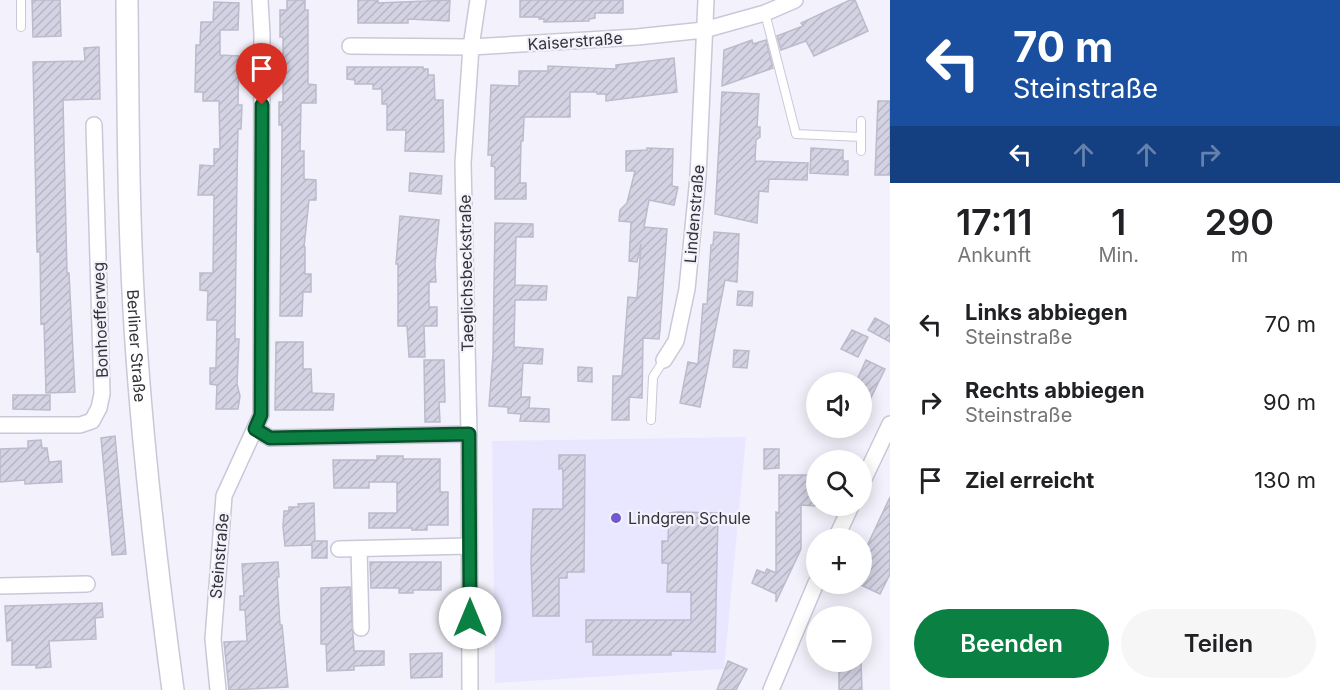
<!DOCTYPE html>
<html lang="de">
<meta charset="utf-8">
<style>
body{margin:0;font-family:Inter,sans-serif;background:#f6f6f6;color:#202124;height:100vh;display:flex;flex-direction:column;font-size:22px;white-space:nowrap}
*{box-sizing:border-box;margin:0}
p{font-size:20px;color:#757577}
.icon{flex:none;width:33px;height:33px;fill:none;stroke:currentColor;stroke-width:2;stroke-linecap:round;stroke-linejoin:round}
.map{position:relative;flex:1;overflow:hidden}
.side{display:flex;flex-direction:column;background:#fff;width:450px}
.side>*{flex:none}
.banner{background:#1a4fa0;color:#fff;overflow:hidden}
.fabs{position:absolute;left:806px;top:372px;display:grid;gap:12px}
.fabs a{display:grid;place-items:center;width:66px;height:66px;border-radius:50%;background:#fff;box-shadow:0 3px 15px #0003;font-size:30px}
.pin{position:absolute;display:grid;place-items:center;width:51px;height:51px;color:#fff;margin:-62px -26px;border-radius:50% 50% 50% 0;rotate:-45deg;box-shadow:0 0 6px #0007}
.pin .icon{rotate:45deg}
.me{position:absolute;width:66px;margin:-33px;rotate:0deg;stroke-linejoin:round;filter:drop-shadow(0 0 4px #0008)}
.turn{display:flex;align-items:center;gap:21px;height:126px;padding:0 24px;font-size:27px}
.turn .icon{width:78px;height:78px;stroke-width:2.5}
.turn b{display:block;font-size:42px;line-height:51px}
.lanes{display:flex;align-items:center;height:57px;padding:0 24px;background:#0003;justify-content:center;gap:30px;direction:ltr}
.lanes .off{opacity:.35}
.eta{display:flex;justify-content:space-evenly;align-items:center;height:102px;text-align:center}
.eta b{font-size:36px;font-weight:600;line-height:42px}
.cta{display:flex;gap:12px;margin-top:auto;padding:12px 24px}
.cta a{flex:1;height:69px;border-radius:36px;background:#0b8043;color:#fff;font-size:24px;font-weight:600;line-height:69px;text-align:center}
.cta a+a{background:#f6f6f6;color:#202124}
ul{padding:0;list-style:none}
li{display:flex;align-items:center;gap:18px;height:78px;padding:0 24px}
li div{flex:1}
li b{display:block;font-size:22px}
li em{font-style:normal}
main{display:flex;flex:1;min-height:0}
.map>svg:first-child{display:block}
.built{fill:#e8e7ff}
.building{fill:url(#building-hatch);stroke:#bbbbcb;stroke-width:1.5}
.lines{fill:none;stroke-linecap:round;stroke-linejoin:round}
.service-casing{stroke:#c9c8d8;stroke-width:10}
.minor-casing{stroke:#c9c8d8;stroke-width:18}
.secondary-casing{stroke:#c9c8d8;stroke-width:24}
.service{stroke:#fff;stroke-width:8}
.minor{stroke:#fff;stroke-width:15}
.secondary{stroke:#fff;stroke-width:21}
.route-casing{stroke:#07532c;stroke-width:15}
.route{stroke:#0b8043;stroke-width:10}
.poi-dot{fill:#7158d1;stroke:#f3f2fc;stroke-width:2}
.labels{text-anchor:middle;stroke-width:4.5;stroke-linejoin:round;paint-order:stroke}
.street-label{font-size:16px;fill:#323238;stroke:#f3f2fc}
.poi-label{font-size:16px;fill:#323238;stroke:#f3f2fc;text-anchor:start}
</style>
<main>
<div class="map">
<svg width="890" height="690" viewBox="0 0 890 690">
<defs>
<pattern id="building-hatch" width="6" height="6" patternUnits="userSpaceOnUse" patternTransform="scale(1.5)"><rect width="6" height="6" fill="#d4d3e4"/><path d="M-1 1l2-2M0 6l6-6M5 7l2-2" fill="none" stroke="#b6b6c4"/></pattern>
</defs>
<rect width="100%" height="100%" fill="#f3f2fc"/>
<path class="built" d="M746,437l-22,232 -229,14 -3,-242z"/>
<path class="building" d="M32,0h28l1,36 -28,1z
M287,0h18v10h3v74l8,1v18h-15l-1,48h4v28l12,1v20h-7l-5,47h1v27h6v18h-8l-1,24h-22l2,-178v-13h-3v-23h4v-65h-3v-27h7z
M358,0h20v3l72,-3 -1,21 -41,-2v4h-50z
M520,0h103v13h-28v5l-6,1v2l-45,1v-3h-5v-2h-19z
M850,0h5l13,31 -54,25 -8,-15 -25,9 -4,-14 26,-10 -2,-3z
M214,2l25,1 -1,27h-18v25l19,1 -1,49h4l-1,24h-3l-1,48 -2,152v10h4l-2,45 3,12 -2,13h-22l1,-24 -7,-1v-16h6l1,-48h-10l1,-29 -8,-1v-17h13l1,-78h-16l2,-30 14,1v-17h6l-1,-48h-16v-9h-8l1,-47h4l1,-23h12z
M752,40l1,4 13,-4 7,28 -51,18 2,-36z
M99,47l1,52 -37,1 4,173h2l6,119 -29,1 -2,-70 -3,1 -1,-72h-3l-4,-190 52,-1 -1,-13z
M674,58l3,34 -71,9v-7h-9v-2h-27v25h-46l-1,24h-2l-1,42h6v16h-31v-32l-4,-1 1,-11h-4l3,-70 28,1v-15h29v-5l68,3v-4z
M347,67h76v2h5v6h6l1,25h8l1,52 -39,-1 1,-21h-19v-26h-5v-15h-9v-5h-18v-4l-8,-1z
M722,92l37,2 -2,33h3v10l-4,3 -1,21 53,2 -1,17 -38,-1 -1,13 -9,-1 -2,32 -42,-9z
M878,101h12v74h-15z
M647,148l26,1 -1,37 6,1 -4,18 -25,-5 -5,27 23,2 -7,101 -1,9 -16,-1 -1,60 -13,-1v23h-17l1,-44h9l6,-79 9,1 4,-54 -4,18 -8,-1 2,-39 -12,-1 1,-11 7,-7 8,-32h-9v-20l21,-1z
M811,148l32,2v11h5v14l-38,-2z
M410,173l32,3 -1,18 -32,-3z
M400,216l39,4 -4,44 1,18h-7v25h8v19h-13l1,31h-16l-2,-31h-9v-62h-2z
M495,223l38,1v13h-17l-1,48 32,1 -1,14h-31l-1,47 29,2 -1,15 -19,-1 -2,34h9l-1,11 20,1v13l-29,-1 1,-7 -13,-1v-6l-19,-1 4,-51z
M714,232l25,2 -2,48 -12,-2 -25,127 -20,-4 8,-41 10,2 5,-60h4l4,-59h2z
M738,291l15,1 -1,14 -15,-1z
M875,318l15,8v16l-22,-12z
M852,330l16,7 -10,20 -17,-8z
M276,342h27v27h8l1,24 22,1 -1,16h-58z
M734,350l15,1 -2,17 -14,-1z
M424,360h20l1,42h-6l1,20h-15z
M866,360l19,9 -24,49v-36h-5z
M578,367l14,1v14l-14,-1z
M13,395h37v15l-37,-1z
M115,436l11,118 -14,1 -11,-117z
M41,440l1,8h5l2,14 12,-1 1,21 -37,2v-4l-25,2v-33l28,-1v-7z
M764,449h15v19l-15,1z
M559,455h26l-1,117h-17v6h-8v38h-26l-2,-56 2,-51h30v-37l-1,-4 -3,1z
M377,456h26v3h37v33h8v33h-21v5h-15v-2h-43v-15h28v-31h-28v6h-35l-1,-28h44z
M779,475h37v31l-15,-1v44l-25,53v-8l-24,-11 5,-13 8,3 2,-4 9,4v-61l3,1z
M890,497v77l-10,20 -19,-9v-26z
M314,503l1,38h12v17h-15v-13l-27,1 -2,-19 1,-16h5v-4h10l-1,-3z
M678,512l40,1 -3,139 -44,-1v4h-78v-13h-7v-22h105v-28h-24l1,-29h-6v-22h6l1,-28z
M278,562l1,15h-2l3,48h2l6,62 -59,3 -5,-48 23,-1 -2,-31h-5v-14h4l-2,-32z
M370,562h71v28h-28v3h-14v-5h-28z
M350,587l4,64h30v14l-30,1v4l-27,1 -1,-27h-5v-56z
M102,603l1,14 -8,1 1,21 -47,2 2,26 -15,1v-3h-24v-25l-5,1 -2,-35z
M442,653v24l-31,1 -1,-24z
M728,661l19,8 -11,21h-19z
M839,662h22l1,28h-23z"/>
<g class="lines">
<defs>
<path id="service" d="M765,13l31,121 65,3
M21,27v-27
M861,151v-30
M651,420l2,-43 11,-17"/>
<path id="minor" d="M350,46l121,1 166,-10 67,-7 61,-17 30,-13
M664,360l12,-19 11,-52 11,-112 8,-177
M0,425h80l12,-4 7,-13 3,-14 -8,-269
M255,429l15,9 199,-4
M861,485l29,-61
M836,538l15,-32
M339,549l130,-3
M359,549l2,79
M0,586l87,-2
M218,690l-5,-51 11,-143 37,-81 1,-380 -2,-35
M470,690l-1,-256 -6,-271 8,-116 7,-47
M771,690l45,-107"/>
<g id="secondary">
<path id="s1" d="M127,0c1,103 1,207 7,310 7,127 22,254 39,380"/>
</g>
</defs>
<use href="#service" class="service-casing"/>
<use href="#minor" class="minor-casing"/>
<use href="#secondary" class="secondary-casing"/>
<use href="#service" class="service"/>
<use href="#minor" class="minor"/>
<use href="#secondary" class="secondary"/>
</g>
<g class="lines">
<defs>
<path id="route" d="M262,105l-1,310 -6,14 15,9 199,-4 1,184"/>
</defs>
<use href="#route" class="route-casing"/>
<use href="#route" class="route"/>
</g>
<circle class="poi-dot" cx="616" cy="518" r="6"/>
<g class="labels">
<g class="street-label">
<text transform="translate(575 41) rotate(-4)" y="6">Kaiserstraße</text>
<text transform="translate(694 214) rotate(-85)" y="6">Lindenstraße</text>
<text transform="translate(466 273) rotate(-91)" y="6">Taeglichsbeckstraße</text>
<text transform="translate(100 320) rotate(-92)" y="6">Bonhoefferweg</text>
<text dy="6" stroke="none"><textPath href="#s1" startOffset="346">Berliner Straße</textPath></text>
<text transform="translate(219 556) rotate(-85)" y="6">Steinstraße</text>
</g>
<g class="poi-label">
<text x="628" y="524">Lindgren Schule</text>
</g>
</g>
</svg>
<div class="fabs">
<a><svg class="icon" aria-label="sound" viewBox="0 0 24 24"><path d="M4 9h4l5-4v14l-5-4H4zM17 9q2 3 0 6"/></svg></a>
<a><svg class="icon" aria-label="search" viewBox="0 0 24 24"><circle cx="10" cy="10" r="6"/><path d="M15 15l6 6"/></svg></a>
<a>+</a>
<a>−</a>
</div>
<div class="pin" style="left:262px;top:105px;background:#d93025"><svg class="icon" aria-label="arrive" viewBox="0 0 24 24"><path d="M6 21V4h12l-3 4 3 4H6"/></svg></div>
<svg class="me" style="left:470px;top:618px" viewBox="-20 -20 40 40"><circle r="19" fill="#fff"/><path d="M0-13L10 11 0 6-10 11z" fill="#0b8043"/></svg>
</div>
<section class="side">
<div class="banner">
<div class="turn"><svg class="icon" aria-label="left" viewBox="0 0 24 24"><path d="M17 20v-9H6M10 6l-5 5 5 5"/></svg><div><b>70 m</b>Steinstraße</div></div>
<div class="lanes"><svg class="icon" aria-label="left" viewBox="0 0 24 24"><path d="M17 20v-9H6M10 6l-5 5 5 5"/></svg><svg class="icon off" aria-label="ahead" viewBox="0 0 24 24"><path d="M12 20V5M6 11l6-6 6 6"/></svg><svg class="icon off" aria-label="ahead" viewBox="0 0 24 24"><path d="M12 20V5M6 11l6-6 6 6"/></svg><svg class="icon off" aria-label="right" viewBox="0 0 24 24"><path d="M7 20v-9h11M14 6l5 5-5 5"/></svg></div>
</div>
<div class="eta">
<div><b>17:11</b><p>Ankunft</p></div>
<div><b>1</b><p>Min.</p></div>
<div><b>290</b><p>m</p></div>
</div>
<ul>
<li><svg class="icon" aria-label="left" viewBox="0 0 24 24"><path d="M17 20v-9H6M10 6l-5 5 5 5"/></svg><div><b>Links abbiegen</b><p>Steinstraße</p></div><em>70 m</em></li>
<li><svg class="icon" aria-label="right" viewBox="0 0 24 24"><path d="M7 20v-9h11M14 6l5 5-5 5"/></svg><div><b>Rechts abbiegen</b><p>Steinstraße</p></div><em>90 m</em></li>
<li><svg class="icon" aria-label="arrive" viewBox="0 0 24 24"><path d="M6 21V4h12l-3 4 3 4H6"/></svg><div><b>Ziel erreicht</b></div><em>130 m</em></li>
</ul>
<div class="cta"><a>Beenden</a><a>Teilen</a></div>
</section>
</main>
